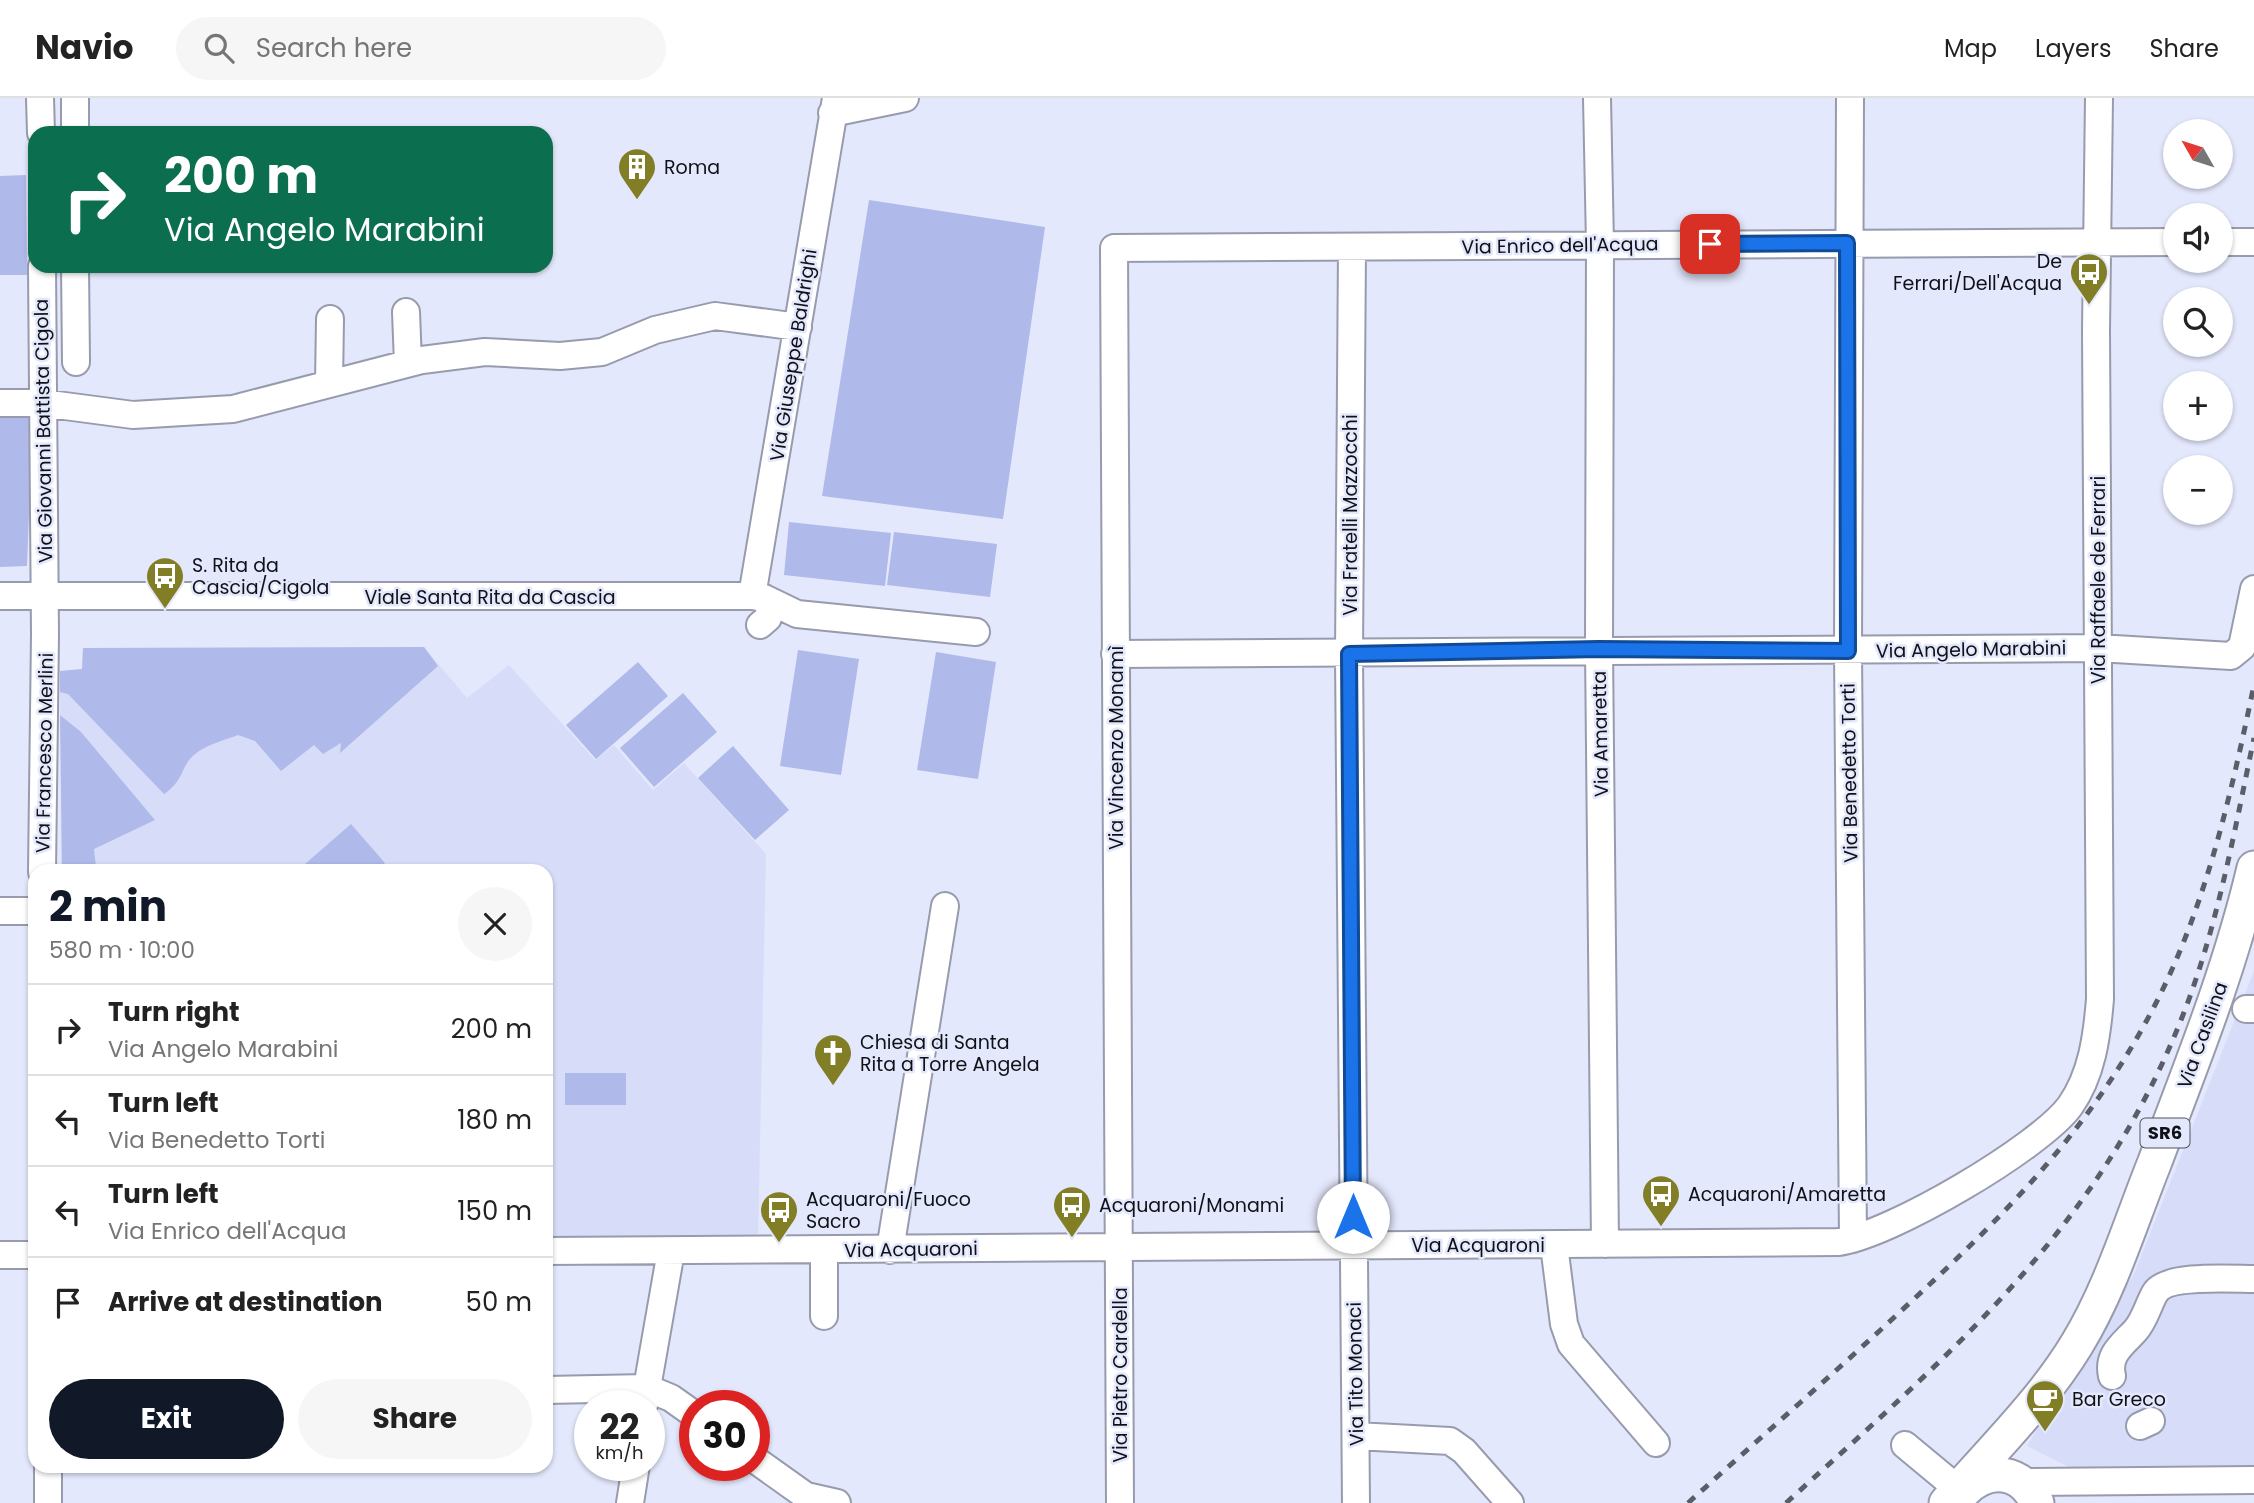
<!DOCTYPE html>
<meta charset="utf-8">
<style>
body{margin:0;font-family:Poppins,sans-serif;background:#f6f6f6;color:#222;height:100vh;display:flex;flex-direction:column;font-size:26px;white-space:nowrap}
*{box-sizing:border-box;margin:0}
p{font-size:23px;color:#767676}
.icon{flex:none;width:38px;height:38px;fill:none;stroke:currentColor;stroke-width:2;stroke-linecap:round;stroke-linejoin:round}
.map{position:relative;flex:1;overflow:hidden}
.details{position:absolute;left:28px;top:766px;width:525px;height:609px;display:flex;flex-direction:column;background:#fff;border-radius:21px;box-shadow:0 2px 5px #0004}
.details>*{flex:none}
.hud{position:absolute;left:28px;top:28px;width:525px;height:147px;border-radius:21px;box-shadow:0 2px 5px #0004;background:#0b6e4f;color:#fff;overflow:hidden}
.needle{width:46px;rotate:309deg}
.tools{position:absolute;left:2163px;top:21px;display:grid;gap:14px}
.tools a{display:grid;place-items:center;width:70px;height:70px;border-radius:50%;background:#fff;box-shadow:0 2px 5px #0004;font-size:35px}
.speed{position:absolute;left:574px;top:1292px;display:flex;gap:14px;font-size:35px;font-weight:700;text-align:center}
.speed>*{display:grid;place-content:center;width:91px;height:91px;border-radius:50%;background:#fff;box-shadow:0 2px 5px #0004;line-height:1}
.speed small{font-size:18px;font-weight:400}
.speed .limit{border:10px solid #d22;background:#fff;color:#111}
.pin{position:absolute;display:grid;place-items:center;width:60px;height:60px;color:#fff;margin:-30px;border-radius:14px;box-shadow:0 4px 10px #0006}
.me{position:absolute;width:77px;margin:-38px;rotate:0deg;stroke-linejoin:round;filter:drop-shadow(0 0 5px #0008)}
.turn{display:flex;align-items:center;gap:24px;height:147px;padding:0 21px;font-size:32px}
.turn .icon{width:91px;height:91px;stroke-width:2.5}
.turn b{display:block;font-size:49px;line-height:60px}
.round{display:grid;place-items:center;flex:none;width:74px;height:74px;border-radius:37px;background:#f6f6f6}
.overview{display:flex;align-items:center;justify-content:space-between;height:119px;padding:0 21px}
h1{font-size:42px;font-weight:700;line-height:52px;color:#111827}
.button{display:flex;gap:14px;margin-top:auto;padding:14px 21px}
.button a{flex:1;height:80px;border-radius:42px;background:#111827;color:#fff;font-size:28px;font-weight:700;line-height:80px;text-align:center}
.button a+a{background:#f6f6f6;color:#222}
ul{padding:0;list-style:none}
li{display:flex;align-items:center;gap:21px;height:91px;padding:0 21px;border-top:2px solid #e0e0e0}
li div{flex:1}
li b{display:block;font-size:26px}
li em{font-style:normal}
header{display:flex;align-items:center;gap:42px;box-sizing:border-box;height:98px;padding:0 35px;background:#fff;border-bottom:2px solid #e0e0e0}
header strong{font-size:33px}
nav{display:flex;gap:38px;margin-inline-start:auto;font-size:24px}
.search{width:490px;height:63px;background:#f6f6f6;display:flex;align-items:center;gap:18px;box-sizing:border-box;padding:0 24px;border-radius:38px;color:#767676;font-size:26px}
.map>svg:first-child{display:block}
.built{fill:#d7ddf8}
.green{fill:#afb9ea}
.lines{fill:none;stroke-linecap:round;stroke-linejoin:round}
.minor-casing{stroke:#979bad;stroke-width:30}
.major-casing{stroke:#979bad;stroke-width:37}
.minor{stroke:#fff;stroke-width:26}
.major{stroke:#fff;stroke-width:33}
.rail{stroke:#5b5d68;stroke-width:5;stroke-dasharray:9 9;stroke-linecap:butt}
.route-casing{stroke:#114b97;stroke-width:18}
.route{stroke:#1a73e8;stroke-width:12}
.labels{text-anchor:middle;stroke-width:5;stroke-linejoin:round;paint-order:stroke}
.shield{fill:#e4e8fc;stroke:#50525c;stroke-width:2}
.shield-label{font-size:18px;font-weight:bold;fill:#101117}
.poi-label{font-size:19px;fill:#101117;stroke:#e4e8fc;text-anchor:start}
.street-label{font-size:19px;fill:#101117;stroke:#e4e8fc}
</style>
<header>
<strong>Navio</strong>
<div class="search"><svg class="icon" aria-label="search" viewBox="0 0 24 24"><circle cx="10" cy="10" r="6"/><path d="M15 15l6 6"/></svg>Search here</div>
<nav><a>Map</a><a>Layers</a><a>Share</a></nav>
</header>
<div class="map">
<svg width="2254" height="1405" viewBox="0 0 2254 1405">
<rect width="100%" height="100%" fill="#e4e8fc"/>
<path class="built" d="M424,549l43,51 42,-33 86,95 19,-15 39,45 31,-27 82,91 -8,385 -212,1v-368l-485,-1 -1,-200 22,-1 1,-22z
M2254,873v514l-181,-16 -46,-23 107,-172z"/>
<path class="green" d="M26,77l1,100h-27v-99z
M869,102l176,27 -42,292 -181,-23z
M0,311l33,1 -6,156 -27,1z
M789,424l102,11 -6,53 -101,-11z
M894,434l103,12 -7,53 -103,-12z
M424,549l14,19 -98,87 1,-10 -18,11 -9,-9 -33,26 -26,-30 -17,-6c-13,5 -32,10 -43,19 -15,12 -10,26 -31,40l-96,-100 -8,-2v-21l22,-2 1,-21z
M798,552l61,9 -18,116 -61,-9z
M936,554l60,10 -18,117 -61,-9z
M638,564l30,34 -72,63 -30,-34z
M683,595l34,39 -63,55 -34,-39z
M60,617l21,17 74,88 -61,29 2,18 -7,4h-27z
M733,648l56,64 -34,30 -57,-62z
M351,726l34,39 -9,8h-79z
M565,975h61v32h-61z"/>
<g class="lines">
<defs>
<path id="minor" d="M40,0l1,35
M75,0v35
M1597,0l3,146 -1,405 6,595
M1850,0l-2,553 5,588
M832,15l73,-15
M2221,144h33
M1352,150l-3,406 7,849
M42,168l3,368 -3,238
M75,168l1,96
M406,214l2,51
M329,285l1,-64
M0,305h42l91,12 100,-6 189,-49 63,-8 75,4 42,-4 53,-22 60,-14 83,11
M0,498h752l12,2 33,16 179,18
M752,498l84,-498
M760,527l8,-7 2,-9 -6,-11
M1115,556l983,-6 133,8 11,-9 12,-58
M0,813h35
M2246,911h8
M1554,1147l10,79 7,20 85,99
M890,1152l55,-344
M546,1153l1292,-9c51,-6 202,-95 232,-136 22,-31 27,-70 30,-107l-4,-668 3,-233
M824,1153v65
M0,1157h35
M2112,1278c-5,-21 10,-31 23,-45 10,-11 13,-26 20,-38 11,-19 77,-14 99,-14
M546,1292l101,-2 24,10 24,17
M644,1307l27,-154
M2140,1328l11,-5
M1356,1338l94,5 14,10 46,52
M1905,1347l53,44
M754,1361l52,37 31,7
M48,1368v37
M2023,1384l231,-2
M630,1405l6,-38
M1120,1405l-6,-1255 1061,-6"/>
<path id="major" d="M1964,1393c25,-25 58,-21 73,12
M1946,1405c44,-51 96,-101 131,-159 34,-56 53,-120 77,-180 37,-98 76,-194 100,-296"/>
</defs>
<use href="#minor" class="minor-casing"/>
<use href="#major" class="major-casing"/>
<use href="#minor" class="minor"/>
<use href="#major" class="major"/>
<path class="rail" d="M1688,1405c71,-64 143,-127 213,-192 104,-96 189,-180 255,-308 51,-100 75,-209 98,-318
M1786,1405c163,-148 311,-272 395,-483 36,-90 53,-187 73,-282"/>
</g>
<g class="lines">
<defs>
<path id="route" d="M1353,1119l-4,-563 250,-5 249,2 -1,-408 -137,1"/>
</defs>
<use href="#route" class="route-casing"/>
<use href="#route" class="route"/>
</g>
<defs>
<symbol id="building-pin" viewBox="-11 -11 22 30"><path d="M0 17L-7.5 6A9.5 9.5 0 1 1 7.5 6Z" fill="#827e26" stroke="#e4e8fc"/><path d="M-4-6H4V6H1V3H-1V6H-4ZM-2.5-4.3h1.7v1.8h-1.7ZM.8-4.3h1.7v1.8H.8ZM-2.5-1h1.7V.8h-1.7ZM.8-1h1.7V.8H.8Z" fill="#fff"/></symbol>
<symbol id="bus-pin" viewBox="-11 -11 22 30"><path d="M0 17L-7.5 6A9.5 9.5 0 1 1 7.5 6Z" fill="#827e26" stroke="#e4e8fc"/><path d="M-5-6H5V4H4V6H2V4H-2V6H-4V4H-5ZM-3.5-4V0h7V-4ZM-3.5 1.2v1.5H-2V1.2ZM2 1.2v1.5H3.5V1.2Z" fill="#fff"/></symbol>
<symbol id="church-pin" viewBox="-11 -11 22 30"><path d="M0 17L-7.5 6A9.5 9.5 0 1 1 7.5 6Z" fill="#827e26" stroke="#e4e8fc"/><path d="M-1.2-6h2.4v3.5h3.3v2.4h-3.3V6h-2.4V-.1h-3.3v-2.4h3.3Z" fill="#fff"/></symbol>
<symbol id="cafe-pin" viewBox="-11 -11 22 30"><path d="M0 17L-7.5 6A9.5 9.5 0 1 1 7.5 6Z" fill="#827e26" stroke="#e4e8fc"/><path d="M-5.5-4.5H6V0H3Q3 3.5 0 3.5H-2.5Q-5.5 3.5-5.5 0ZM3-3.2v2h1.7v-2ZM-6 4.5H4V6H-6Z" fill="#fff"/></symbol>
</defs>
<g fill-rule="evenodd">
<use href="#building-pin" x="615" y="47" width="44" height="60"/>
<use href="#bus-pin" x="2067" y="152" width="44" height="60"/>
<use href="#bus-pin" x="143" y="456" width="44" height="60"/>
<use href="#church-pin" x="811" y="933" width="44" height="60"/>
<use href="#bus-pin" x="1639" y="1074" width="44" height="60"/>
<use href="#bus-pin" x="1050" y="1085" width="44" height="60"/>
<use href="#bus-pin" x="757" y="1090" width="44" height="60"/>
<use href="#cafe-pin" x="2023" y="1279" width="44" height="60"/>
</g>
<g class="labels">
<rect class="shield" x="2140.5" y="1020.5" width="49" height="29" rx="5"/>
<g class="shield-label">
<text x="2165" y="1041">SR6</text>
</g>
<g class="poi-label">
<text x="664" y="76">Roma</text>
<text x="2062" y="170" text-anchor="end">De<tspan x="2062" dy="22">Ferrari/Dell'Acqua</tspan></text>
<text x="192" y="474">S. Rita da<tspan x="192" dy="22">Cascia/Cigola</tspan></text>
<text x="860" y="951">Chiesa di Santa<tspan x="860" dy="22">Rita a Torre Angela</tspan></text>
<text x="1688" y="1103">Acquaroni/Amaretta</text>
<text x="806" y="1108">Acquaroni/Fuoco<tspan x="806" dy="22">Sacro</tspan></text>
<text x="1099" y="1114">Acquaroni/Monami</text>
<text x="2072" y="1308">Bar Greco</text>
</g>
<g class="street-label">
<text transform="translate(1560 147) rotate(-1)" y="7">Via Enrico dell'Acqua</text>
<text transform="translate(793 257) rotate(-81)" y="7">Via Giuseppe Baldrighi</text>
<text transform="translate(43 333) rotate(-91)" y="7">Via Giovanni Battista Cigola</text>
<text transform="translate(1350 417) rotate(-90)" y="7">Via Fratelli Mazzocchi</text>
<text transform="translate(2098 482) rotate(-90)" y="7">Via Raffaele de Ferrari</text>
<text x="490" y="506">Viale Santa Rita da Cascia</text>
<text transform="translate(1971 551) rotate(-1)" y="7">Via Angelo Marabini</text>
<text transform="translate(1600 636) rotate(-91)" y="7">Via Amaretta</text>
<text transform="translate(1116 650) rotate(-90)" y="7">Via Vincenzo Monamì</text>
<text transform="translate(44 655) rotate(-89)" y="7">Via Francesco Merlini</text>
<text transform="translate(1849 675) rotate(-91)" y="7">Via Benedetto Torti</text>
<text transform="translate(2202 937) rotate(-70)" y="7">Via Casilina</text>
<text x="1478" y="1154">Via Acquaroni</text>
<text transform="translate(911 1151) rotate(-1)" y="7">Via Acquaroni</text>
<text transform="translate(1355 1276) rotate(-91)" y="7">Via Tito Monaci</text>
<text transform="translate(1120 1277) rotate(-90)" y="7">Via Pietro Cardella</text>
</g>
</g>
</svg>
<div class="tools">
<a><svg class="needle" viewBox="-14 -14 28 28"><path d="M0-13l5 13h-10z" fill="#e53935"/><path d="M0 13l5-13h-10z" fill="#767676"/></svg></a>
<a><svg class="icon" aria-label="sound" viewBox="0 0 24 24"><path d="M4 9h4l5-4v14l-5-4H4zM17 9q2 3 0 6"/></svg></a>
<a><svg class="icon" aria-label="search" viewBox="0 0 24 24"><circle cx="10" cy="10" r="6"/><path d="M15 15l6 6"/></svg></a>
<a>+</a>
<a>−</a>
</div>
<div class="speed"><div>22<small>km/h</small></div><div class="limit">30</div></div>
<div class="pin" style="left:1710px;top:146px;background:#d93025"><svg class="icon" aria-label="arrive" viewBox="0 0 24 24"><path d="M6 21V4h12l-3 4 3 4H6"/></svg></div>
<svg class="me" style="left:1353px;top:1119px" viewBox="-20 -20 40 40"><circle r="19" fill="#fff"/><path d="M0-13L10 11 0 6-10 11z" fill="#1a73e8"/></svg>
<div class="hud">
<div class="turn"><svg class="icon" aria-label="right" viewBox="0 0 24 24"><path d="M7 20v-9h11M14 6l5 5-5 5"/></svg><div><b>200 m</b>Via Angelo Marabini</div></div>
</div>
<section class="details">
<div class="overview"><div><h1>2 min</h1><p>580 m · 10:00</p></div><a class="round"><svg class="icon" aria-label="close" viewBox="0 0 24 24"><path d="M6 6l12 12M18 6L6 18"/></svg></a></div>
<ul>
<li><svg class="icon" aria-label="right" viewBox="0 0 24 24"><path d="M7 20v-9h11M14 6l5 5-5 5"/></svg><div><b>Turn right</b><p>Via Angelo Marabini</p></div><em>200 m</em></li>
<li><svg class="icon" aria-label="left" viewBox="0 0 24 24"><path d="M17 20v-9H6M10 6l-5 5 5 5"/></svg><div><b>Turn left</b><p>Via Benedetto Torti</p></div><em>180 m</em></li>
<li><svg class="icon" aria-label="left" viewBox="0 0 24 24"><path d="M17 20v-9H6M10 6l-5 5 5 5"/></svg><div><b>Turn left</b><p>Via Enrico dell'Acqua</p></div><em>150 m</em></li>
<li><svg class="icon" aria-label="arrive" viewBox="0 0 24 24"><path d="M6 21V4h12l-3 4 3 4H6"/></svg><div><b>Arrive at destination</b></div><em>50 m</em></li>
</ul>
<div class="button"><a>Exit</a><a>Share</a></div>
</section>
</div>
